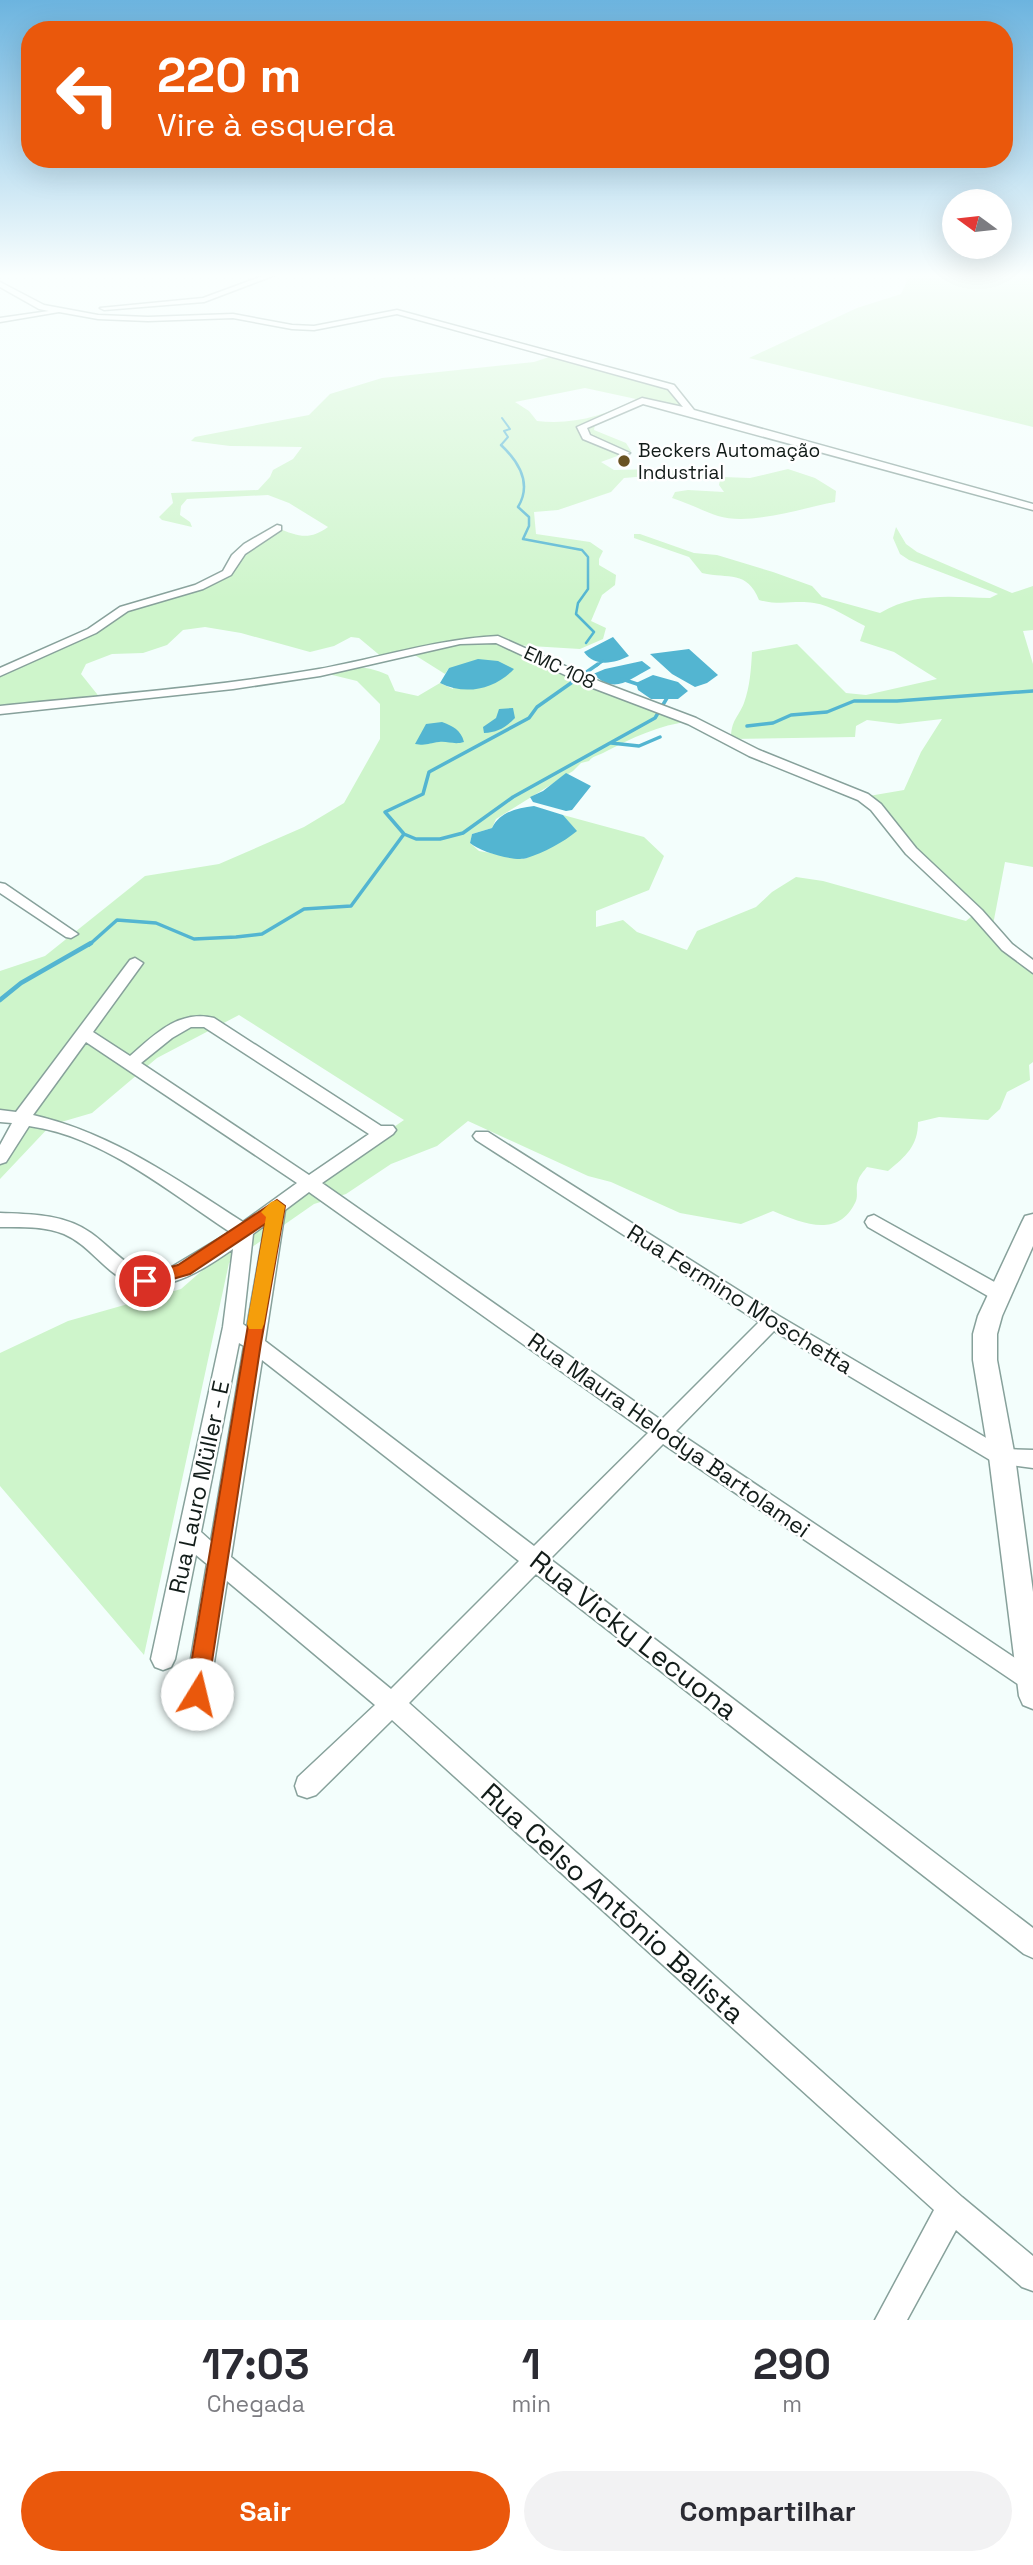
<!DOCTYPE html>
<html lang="pt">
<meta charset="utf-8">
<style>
body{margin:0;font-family:"Space Grotesk",sans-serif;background:#f2f2f3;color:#2b2b33;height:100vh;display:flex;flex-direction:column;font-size:26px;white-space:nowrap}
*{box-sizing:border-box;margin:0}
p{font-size:23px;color:#7c7c81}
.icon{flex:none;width:38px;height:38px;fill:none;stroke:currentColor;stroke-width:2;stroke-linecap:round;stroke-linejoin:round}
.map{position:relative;height:2320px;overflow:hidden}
.sheet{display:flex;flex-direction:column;background:#fff;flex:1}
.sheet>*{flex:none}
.banner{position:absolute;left:21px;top:21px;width:992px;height:147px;border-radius:28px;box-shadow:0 7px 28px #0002;background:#ea580c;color:#fff;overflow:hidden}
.needle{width:46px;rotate:285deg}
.fabs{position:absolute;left:942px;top:189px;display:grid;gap:14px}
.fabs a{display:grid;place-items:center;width:70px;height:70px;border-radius:50%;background:#fff;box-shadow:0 7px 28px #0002;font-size:35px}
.pin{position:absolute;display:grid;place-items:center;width:60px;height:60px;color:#fff;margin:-30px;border:4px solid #fff;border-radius:50%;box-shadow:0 2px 7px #0007}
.me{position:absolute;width:77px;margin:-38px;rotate:9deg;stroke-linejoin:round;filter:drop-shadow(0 0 5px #0008)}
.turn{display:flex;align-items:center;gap:24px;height:147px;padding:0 21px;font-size:32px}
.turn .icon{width:91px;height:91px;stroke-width:2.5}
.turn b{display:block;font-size:49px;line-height:60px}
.eta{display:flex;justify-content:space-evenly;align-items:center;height:119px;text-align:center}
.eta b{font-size:42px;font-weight:700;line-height:49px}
.cta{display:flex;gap:14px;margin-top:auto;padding:14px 21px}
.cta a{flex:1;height:80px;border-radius:42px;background:#ea580c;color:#fff;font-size:28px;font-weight:700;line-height:80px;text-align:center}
.cta a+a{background:#f2f2f3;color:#2b2b33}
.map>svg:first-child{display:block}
.green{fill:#cef5cb;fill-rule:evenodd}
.water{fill:#53b5d1}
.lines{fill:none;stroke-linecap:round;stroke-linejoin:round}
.stream-far3{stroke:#53b5d1;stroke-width:2}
.stream-far2{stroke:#53b5d1;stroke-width:2.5}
.stream-far1{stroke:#53b5d1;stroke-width:3.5}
.stream{stroke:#53b5d1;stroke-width:4.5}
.minor-casing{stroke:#87a19b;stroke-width:3}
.tertiary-casing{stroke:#87a19b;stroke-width:3}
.minor{fill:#fff;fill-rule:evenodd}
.tertiary{fill:#fff;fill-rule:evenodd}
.route{fill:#ea580c;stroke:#983908;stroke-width:2}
.slow{fill:#f59e0b}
.poi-dot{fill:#695323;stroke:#fff;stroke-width:2.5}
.labels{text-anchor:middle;stroke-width:5;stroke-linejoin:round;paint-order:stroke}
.far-poi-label{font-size:19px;fill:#121c19;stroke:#fff;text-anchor:start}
.far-street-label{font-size:19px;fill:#121c19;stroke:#fff}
.street-label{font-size:23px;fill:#121c19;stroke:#fff}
.near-street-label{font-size:28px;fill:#121c19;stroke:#fff}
</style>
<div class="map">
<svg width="1033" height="2320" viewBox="0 0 1033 2320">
<rect width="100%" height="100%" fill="#f3fefc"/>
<path class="green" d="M904,274h129v153l-284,-69 108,-50 44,-14 6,-13z
M555,355l116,32 20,25 -48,-11 -48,23 -1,6 32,13 5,8 -30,11 13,8 49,-1 60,8 27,1 38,-9 27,9 21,13 -1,11c-33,6 -85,24 -117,14 -15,-5 -30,-13 -46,-18l3,-6 13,-2 36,2 -5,-7 1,-5 -72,-4 -24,2 -13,14 -53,18 -24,2 2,22 54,8 13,9 -4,8v6l17,10 -1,10 -13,10 -11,26 15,7 -3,11 -23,10 -66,-4 178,76c-34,4 -60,17 -89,32 -6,3 -10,3 -14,8l-8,2 -8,8 -77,48 -4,9 -20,6 -2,9 9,8 46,8 51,-28 -13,-16 81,22 20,19 -15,34 -53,21v16l27,-7 14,12 50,18 10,-19 59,-24 16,-15 24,-15 27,4 143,40 11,-9 -114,-115 41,-7 17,-38 21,-33 -43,5 -32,-4 -11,6 -1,11 -124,2c0,-19 7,-21 13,-36 6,-17 7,-33 8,-51l45,-8 49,49 20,2 71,-16 -43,-27 -34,-11 5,-15c-15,-7 -34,-21 -51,-23 -21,-3 -32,3 -55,-3 -12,-30 -30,-21 -57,-27l-13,-16 -55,-19v-4h6l54,19 23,2 56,17 39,14 10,11 58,16c35,-21 70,-16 110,-15l8,-4 -89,-34 -9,-6 -7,-16 3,-11 10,17 11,8 95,41 21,-7v44l-10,1 10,33v203l-28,-5 -13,68 41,38v94l-4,3 1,15 -23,12 -7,17 -12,11 -49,-3 -21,5c0,24 -12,34 -30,49l-21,-4c-3,4 -8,9 -9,14 -3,7 1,15 -3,22 -18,36 -53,20 -82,8l-32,13 -61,-11 -69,-31 -23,-6 -120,-55 -31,25 -46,18 -45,30 -32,10 -85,59 -85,392 -144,-169v-133l68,-32 113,-32 81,-71 142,-98 -165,-105 -82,43 -65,55 -41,12 -51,54v-27l33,-32 -33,-4v-145l45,-15 100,-80 74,-12 85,-37 40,-24 36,-64v-35l-23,-23 -37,-9c26,-6 43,-8 68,3l7,16 23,5 22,-13 13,6 -4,-21 -4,6 -35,-22 -27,6 -24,-20 -8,-1 -17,9 -24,6 -69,-19 -36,-6 -22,3 -16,15 -24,8 -31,1 -26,10 -5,10 20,25 -101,11v-38l92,-41 32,-22 75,-22 28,-14 6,-15 44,-30c21,8 32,13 51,-1l-39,-24 -21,-8 -81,4 -6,7 -1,9 10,7 2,5 -30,-7 -3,-3 14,-14 -2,-10 87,-3 12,-13 3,-7 20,-11 9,-12 -72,-1 -39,-5 4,-4 114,-22 21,-21 52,-16 152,-16zM585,388l51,11c-31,17 -63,26 -99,22l-8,-10 -14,-9z"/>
<path class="water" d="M613,637l16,19c-14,7 -34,12 -45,-4z
M689,649l29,26 -11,8 -12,4 -23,-13 -22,-20z
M478,659l20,2 16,8c-19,20 -48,27 -74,14l9,-15z
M642,661l9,7c-23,12 -36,27 -58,6l12,-5z
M653,675l25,7 10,9 -10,8h-27l-13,-9 -2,-7z
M513,708l2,10c-10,10 -17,14 -31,15l-1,-6 13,-9 3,-9z
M442,722c11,4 19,8 22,20 -10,3 -16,-1 -25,0 -10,1 -12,4 -24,2l11,-20z
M566,773l25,13 -19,24 -6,1 -33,-9 -3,-5 13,-6z
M534,806l29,9 14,16c-13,11 -34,22 -50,27 -12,4 -47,-6 -57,-15l2,-9 20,-6c8,-16 25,-20 42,-22z"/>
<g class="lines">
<path class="stream-far3" d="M502,418l8,11 -6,2 4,6 -7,8 2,2"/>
<path class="stream-far2" d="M501,445c18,17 31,39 17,62l11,10v9l-6,13 59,11 6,7v32l-10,14 -2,11 18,18 -8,11
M596,666l7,-5"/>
<path class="stream-far1" d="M622,679l18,6
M747,726l26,-3 18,-8 36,-3 27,-11h43l136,-10
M611,743l28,3 21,-9
M404,834l12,5h24l23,-6 50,-36 142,-79 12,-20
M89,945l28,-25 39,3 38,16 42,-2 26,-3 42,-25 47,-3 53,-72 -19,-22 38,-18 6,-22 100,-54 8,-11 61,-43"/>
<path class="stream" d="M0,1000l21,-17 70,-40"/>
<defs>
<path id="minor" d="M268,274h10l-74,28 -100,8 -4,-2 103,-10z
M0,282l44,23 54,10 50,2 85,-3 59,11 22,1 83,-16 277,75 20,25 339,94v6l-390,-106 -56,24 3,7 40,18 -8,2 -39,-16 -6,-12 65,-29 41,9 -15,-18 -271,-75 -83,16 -22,-1 -59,-11 -85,3 -50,-2 -39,-7 -59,10v-4l49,-7 -10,-2 -39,-22z
M277,525l4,1v4l-36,24 -14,21 -28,14 -75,22 -32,22 -96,43v-8l88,-39 32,-22 75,-22 28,-14 9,-16 12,-11z
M498,636l103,46 95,36 63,32 109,44 13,10 35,44 66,62 30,34 21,16v13l-31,-23 -30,-34 -66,-62 -35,-44 -13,-10 -109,-44 -61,-32 -95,-36 -97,-45 -36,1 -140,32 -87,13 -233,25v-8c106,-11 214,-19 319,-37 60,-11 118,-30 179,-33z
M0,883l5,1 73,50 -7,4 -5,-1 -66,-44z
M135,958l8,5 -50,69 37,24c24,-21 49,-47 84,-38l167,108h12l3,4 -3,4 -71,49 339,237 98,-98 -283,-182 -3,-4 3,-4h12l291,184 226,133 28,1v18l-38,-5 -221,-132 -98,100 357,239 -2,23 -368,-249 -113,115 483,369v30l-9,-4 -488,-380 -127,129 553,494 71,59v35l-11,-4 -66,-57 -49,90h-32l59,-110 -542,-490 -76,75 -9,3 -9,-3 -3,-9 3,-9 77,-72 -148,-124 -18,113 -4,8 -8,3 -8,-3 -4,-8 22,-130 -11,-9 -21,104 -4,8 -8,3 -8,-3 -4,-8 72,-332 10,-78c-36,25 -82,55 -122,22 -15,-12 -28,-29 -47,-37 -20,-8 -43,-7 -64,-7v-14c30,1 65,1 91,20 18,13 32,30 52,40l27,-5 60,-36c-61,-40 -127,-96 -201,-106l-23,36 -6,2v-19l12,-22 -12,-1v-12l16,2 114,-152zM191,1027h13l165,107 -60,41 -168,-112 31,-25zM86,1042l211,141 -54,39c-67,-43 -131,-89 -210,-107zM309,1192l339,241 -114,113 -269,-205 20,-131zM265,1225l-18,102 -4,-3 10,-90zM239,1343l5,3 -33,195 -10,-9zM262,1360l257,201 -128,128 -160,-132z
M874,1215l133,74 3,5 -3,5 -7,2 -7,-2 -125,-72 -3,-5 3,-5z"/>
<path id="tertiary" d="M1033,1214v32l-31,70 -5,18v26l18,97 18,135v117l-10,-4 -4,-9 -30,-239 -16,-97v-26l5,-18 44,-94 3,-6z"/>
</defs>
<use href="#minor" class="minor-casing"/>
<use href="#tertiary" class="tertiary-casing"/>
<use href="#minor" class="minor"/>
<use href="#tertiary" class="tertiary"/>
</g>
<linearGradient id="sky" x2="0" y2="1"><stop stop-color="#6cb4df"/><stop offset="0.46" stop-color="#fafffe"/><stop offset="1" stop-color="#fafffe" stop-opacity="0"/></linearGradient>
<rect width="1033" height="599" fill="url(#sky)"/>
<path class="route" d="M277,1200l8,6 -24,137 -54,351 -3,7 -7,3 -8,-3 -3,-7 79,-470 -75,50 -45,13 -7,-2 -2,-4 2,-5 40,-11z"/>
<path class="slow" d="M277,1200l8,6 -21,118 -2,5h-13l-2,-5 19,-107 -5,-5 10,-10z"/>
<circle class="poi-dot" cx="624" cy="461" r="7"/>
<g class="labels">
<g class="far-poi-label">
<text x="638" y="457">Beckers Automação<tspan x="638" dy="22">Industrial</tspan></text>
</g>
<g class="far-street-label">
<text transform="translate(560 667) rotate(25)" y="7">EMC 108</text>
</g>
<g class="street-label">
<text transform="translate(740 1299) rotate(32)" y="8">Rua Fermino Moschetta</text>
<text transform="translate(669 1435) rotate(35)" y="8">Rua Maura Helodya Bartolamei</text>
<text transform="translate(199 1487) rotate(-78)" y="8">Rua Lauro Müller - E</text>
</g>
<g class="near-street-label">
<text transform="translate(634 1635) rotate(38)" y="10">Rua Vicky Lecuona</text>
<text transform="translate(613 1903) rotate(42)" y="10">Rua Celso Antônio Balista</text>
</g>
</g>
</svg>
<div class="fabs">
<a><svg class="needle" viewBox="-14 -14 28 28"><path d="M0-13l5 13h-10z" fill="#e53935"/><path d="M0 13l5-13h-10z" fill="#7c7c81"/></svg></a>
</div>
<div class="pin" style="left:145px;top:1281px;background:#d93025"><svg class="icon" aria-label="arrive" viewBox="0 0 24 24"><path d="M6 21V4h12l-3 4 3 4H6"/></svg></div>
<svg class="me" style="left:197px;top:1694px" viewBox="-20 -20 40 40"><circle r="19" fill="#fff"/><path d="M0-13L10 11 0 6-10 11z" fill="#ea580c"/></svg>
<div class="banner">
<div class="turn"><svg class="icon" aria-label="left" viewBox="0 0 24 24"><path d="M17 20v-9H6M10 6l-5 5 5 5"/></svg><div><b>220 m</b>Vire à esquerda</div></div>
</div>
</div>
<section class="sheet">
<div class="eta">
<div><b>17:03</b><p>Chegada</p></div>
<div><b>1</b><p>min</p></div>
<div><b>290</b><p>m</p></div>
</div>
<div class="cta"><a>Sair</a><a>Compartilhar</a></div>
</section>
